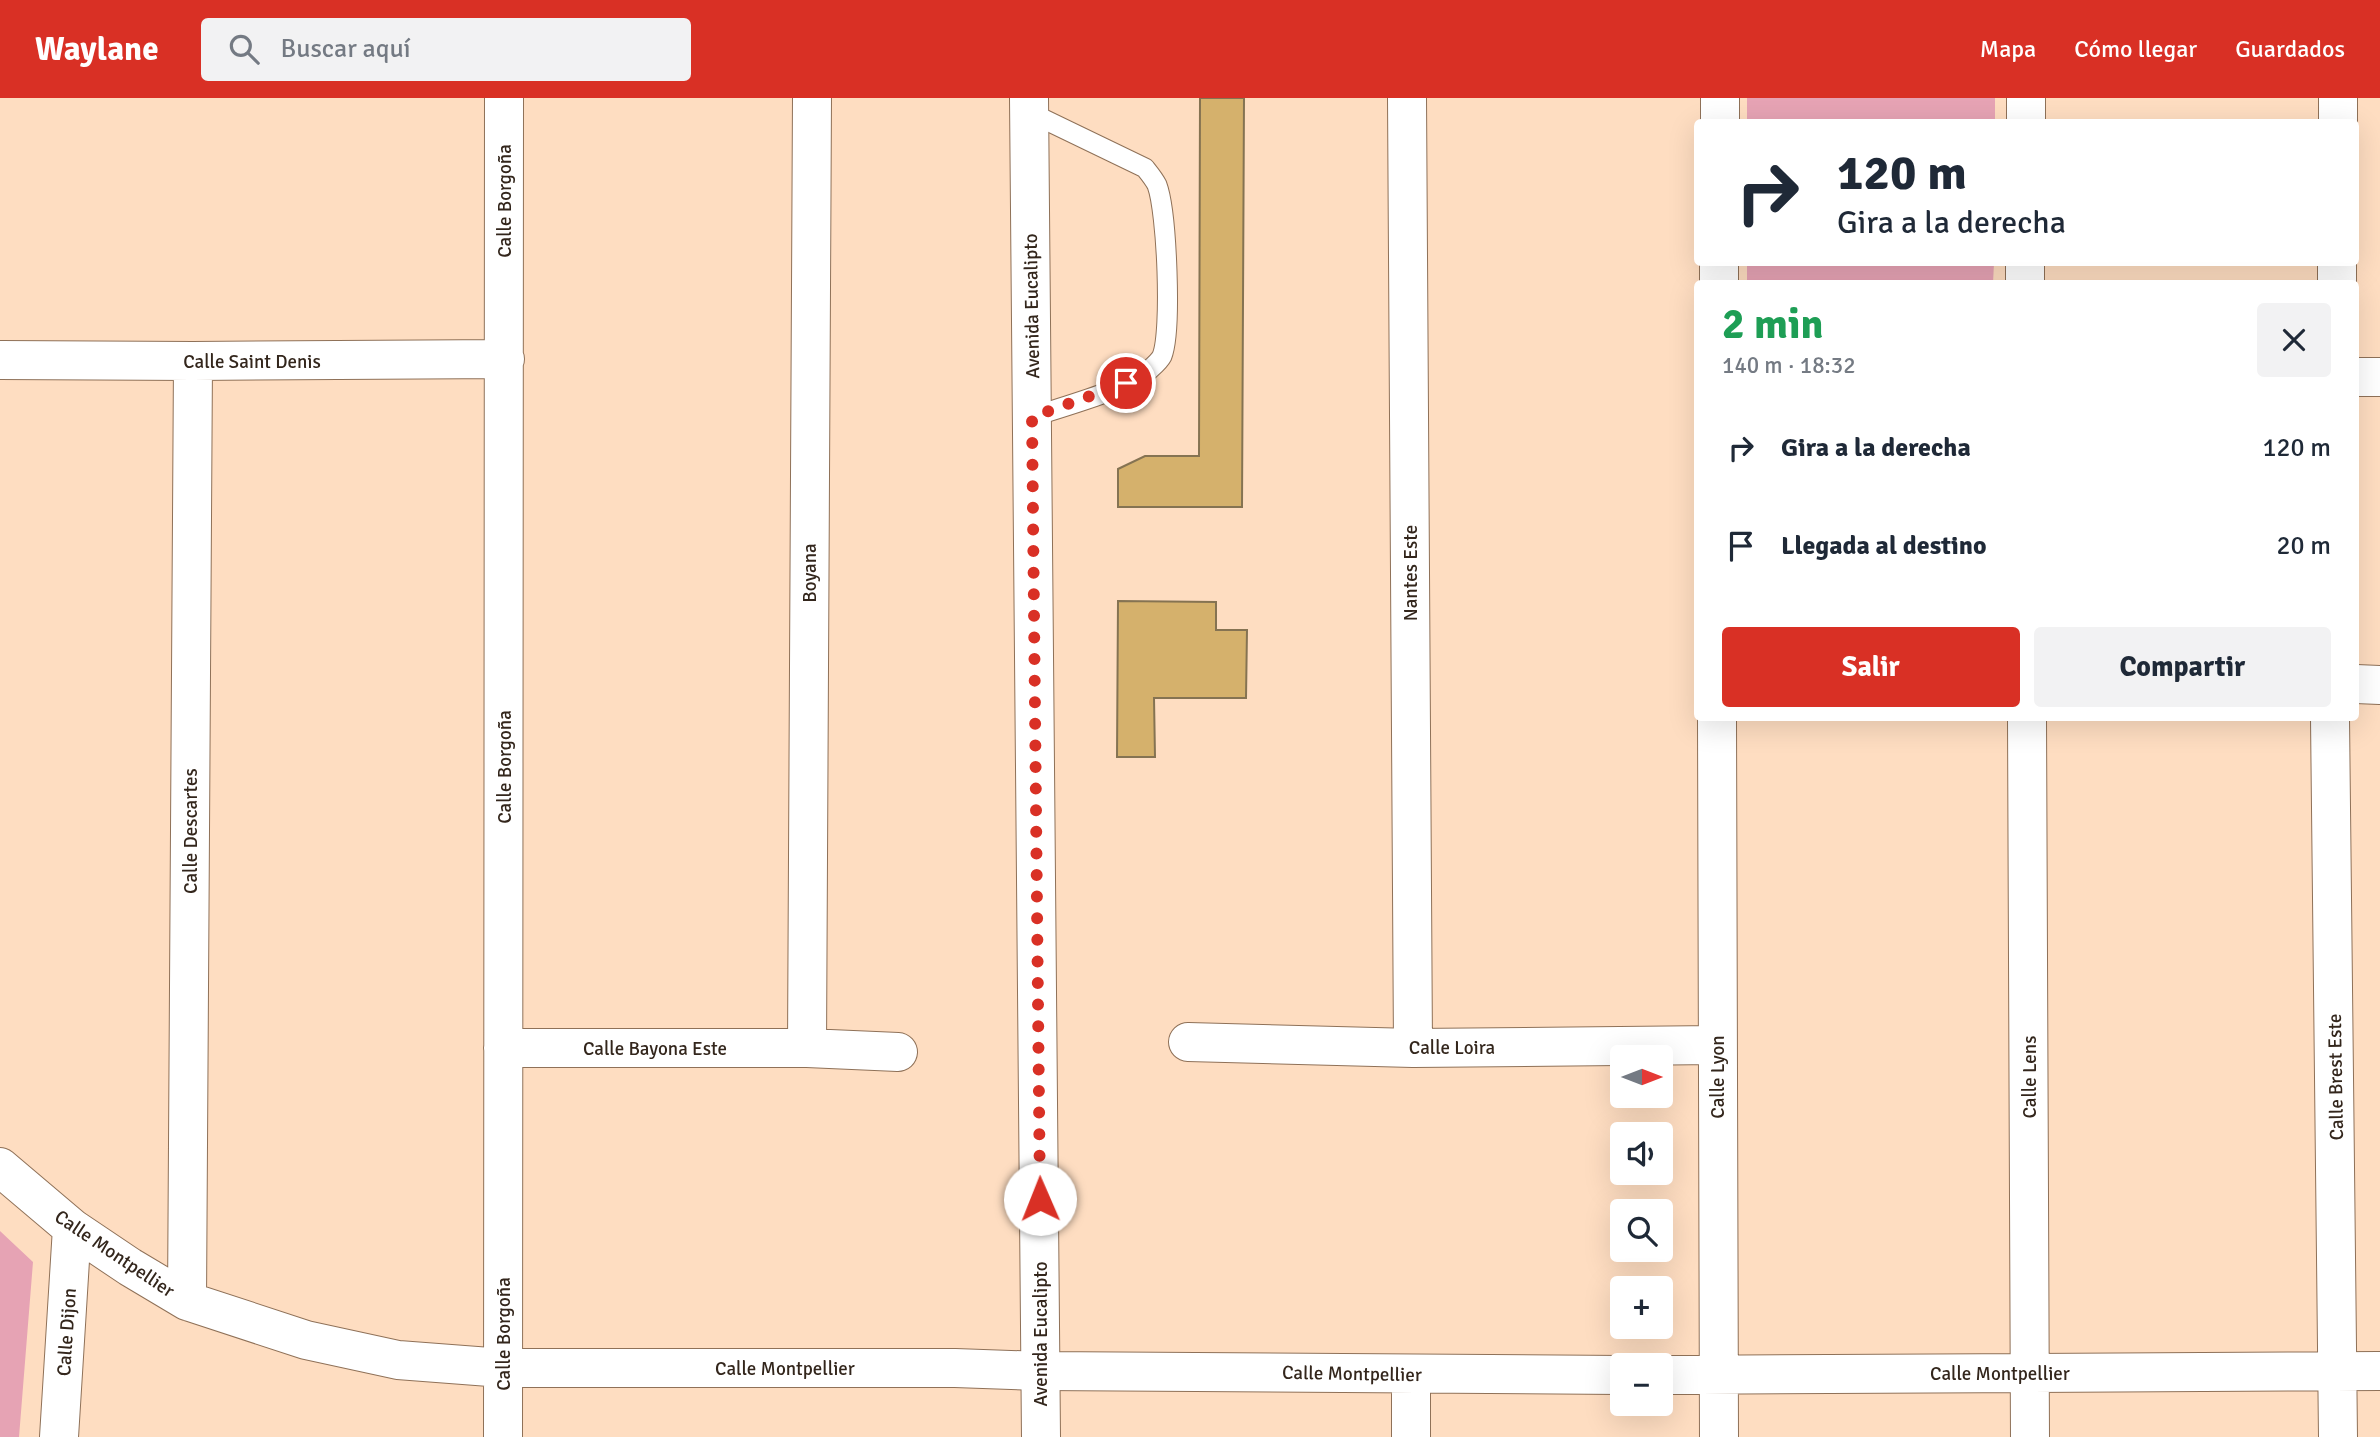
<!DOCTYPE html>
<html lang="es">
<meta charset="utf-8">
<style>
body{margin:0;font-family:Signika,sans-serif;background:#f2f2f3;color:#1f2937;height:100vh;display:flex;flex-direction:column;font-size:26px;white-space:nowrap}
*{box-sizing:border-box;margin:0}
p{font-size:23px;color:#747a83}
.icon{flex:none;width:38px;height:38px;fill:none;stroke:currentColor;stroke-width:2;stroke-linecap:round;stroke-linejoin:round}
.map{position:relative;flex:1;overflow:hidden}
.side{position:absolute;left:1694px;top:182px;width:665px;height:441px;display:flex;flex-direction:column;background:#fff;border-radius:7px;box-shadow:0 7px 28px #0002}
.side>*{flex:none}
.top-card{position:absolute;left:1694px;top:21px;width:665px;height:147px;border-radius:7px;box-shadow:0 7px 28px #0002;background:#fff;color:#1f2937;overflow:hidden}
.needle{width:46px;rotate:90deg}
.buttons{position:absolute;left:1610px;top:947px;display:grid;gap:14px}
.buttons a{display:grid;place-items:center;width:63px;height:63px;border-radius:7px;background:#fff;box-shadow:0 7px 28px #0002;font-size:35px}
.pin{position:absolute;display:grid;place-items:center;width:60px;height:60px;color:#fff;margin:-30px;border:4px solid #fff;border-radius:50%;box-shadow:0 2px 7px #0007}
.me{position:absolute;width:77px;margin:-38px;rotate:359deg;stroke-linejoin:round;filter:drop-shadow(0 0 5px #0008)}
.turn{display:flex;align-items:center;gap:24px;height:147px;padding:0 28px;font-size:32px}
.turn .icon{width:91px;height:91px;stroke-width:2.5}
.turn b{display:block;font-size:49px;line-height:60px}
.round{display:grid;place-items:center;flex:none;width:74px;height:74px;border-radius:7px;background:#f2f2f3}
.overview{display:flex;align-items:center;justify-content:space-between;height:119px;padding:0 28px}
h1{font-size:42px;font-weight:700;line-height:52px;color:#1e9e55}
.primary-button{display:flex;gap:14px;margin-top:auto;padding:14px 28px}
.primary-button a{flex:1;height:80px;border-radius:7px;background:#d93025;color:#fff;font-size:28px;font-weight:700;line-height:80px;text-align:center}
.primary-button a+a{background:#f2f2f3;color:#1f2937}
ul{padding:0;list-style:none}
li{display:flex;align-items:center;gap:21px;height:98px;padding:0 28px}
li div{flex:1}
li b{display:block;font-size:26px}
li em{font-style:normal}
header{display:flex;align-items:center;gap:42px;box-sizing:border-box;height:98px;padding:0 35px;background:#d93025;color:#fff}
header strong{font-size:33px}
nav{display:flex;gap:38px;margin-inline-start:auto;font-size:24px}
.search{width:490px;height:63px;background:#f2f2f3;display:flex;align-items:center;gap:18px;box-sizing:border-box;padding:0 24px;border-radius:7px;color:#747a83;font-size:26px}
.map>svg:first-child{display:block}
.green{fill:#e6a3b4}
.building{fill:#d5b16c;stroke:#857352;stroke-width:2}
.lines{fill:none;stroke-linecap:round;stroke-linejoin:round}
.service-casing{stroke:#8f7158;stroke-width:21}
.minor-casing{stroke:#8f7158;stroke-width:40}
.tertiary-casing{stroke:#8f7158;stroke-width:40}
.service{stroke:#fff;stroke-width:19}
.minor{stroke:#fff;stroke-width:38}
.tertiary{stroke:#fff;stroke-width:38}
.route{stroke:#d93025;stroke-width:12;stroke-dasharray:0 21.6}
.labels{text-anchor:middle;stroke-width:5;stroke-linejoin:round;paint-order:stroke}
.street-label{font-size:19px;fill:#33261c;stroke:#fff}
</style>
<header>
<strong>Waylane</strong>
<div class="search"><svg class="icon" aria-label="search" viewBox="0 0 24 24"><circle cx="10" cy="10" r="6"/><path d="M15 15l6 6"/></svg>Buscar aquí</div>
<nav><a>Mapa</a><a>Cómo llegar</a><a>Guardados</a></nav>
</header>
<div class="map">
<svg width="2380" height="1339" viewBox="0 0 2380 1339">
<rect width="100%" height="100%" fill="#feddc1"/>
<path class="green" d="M1747,0h248v24h-248z
M1747,165h247l-1,20h-246z
M0,1133l33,31 -14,175h-19z"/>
<path class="building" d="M1200,0h44l-2,409h-124v-38l27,-13h54z
M1118,503l98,1v28h31l-1,68h-92l1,59h-38z"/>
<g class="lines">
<defs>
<path id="service" d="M1029,14l116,56c4,5 9,11 12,17 10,27 15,146 5,171 -3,6 -11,12 -15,16 -19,17 -88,36 -115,45"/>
<path id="minor" d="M1407,0l6,950
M1720,24v-24
M2026,24v-24
M2338,24v-24
M1719,186v-22
M2025,186v-22
M2337,186v-22
M0,262l193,1 312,-2
M2356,279h24
M2356,586l24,1
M1717,620l2,719
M2027,620l3,719
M2330,620l8,719
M1188,944l225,6 303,-3
M503,950h304l91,4
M807,950l5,-950
M0,1069l72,61 58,39 57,34 119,39 92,20 105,8h452l86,3 581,4
M187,1203l6,-940
M1661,1277l719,-4
M59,1339l13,-209
M503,1339l1,-1339
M1411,1339v-63"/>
<path id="tertiary" d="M1029,0l12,1339"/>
</defs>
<use href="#service" class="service-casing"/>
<use href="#minor" class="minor-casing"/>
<use href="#tertiary" class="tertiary-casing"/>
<use href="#service" class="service"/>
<use href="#minor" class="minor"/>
<use href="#tertiary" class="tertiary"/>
</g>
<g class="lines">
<path class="route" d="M1040,1101l-8,-782 94,-34"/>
</g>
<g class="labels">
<g class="street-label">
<text transform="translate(504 103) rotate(-90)" y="7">Calle Borgoña</text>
<text transform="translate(1031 208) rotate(-91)" y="7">Avenida Eucalipto</text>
<text x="252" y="270">Calle Saint Denis</text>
<text transform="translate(809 475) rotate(-90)" y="7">Boyana</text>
<text transform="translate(1410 475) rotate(-90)" y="7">Nantes Este</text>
<text transform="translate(504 669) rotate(-90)" y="7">Calle Borgoña</text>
<text transform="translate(190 733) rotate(-90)" y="7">Calle Descartes</text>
<text x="1452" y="956">Calle Loira</text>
<text x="655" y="957">Calle Bayona Este</text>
<text transform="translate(1717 979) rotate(-90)" y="7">Calle Lyon</text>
<text transform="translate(2029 979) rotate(-90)" y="7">Calle Lens</text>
<text transform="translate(2335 979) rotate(-91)" y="7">Calle Brest Este</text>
<text transform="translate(115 1155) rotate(34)" y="7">Calle Montpellier</text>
<text transform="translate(66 1234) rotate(-86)" y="7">Calle Dijon</text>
<text transform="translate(503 1236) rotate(-90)" y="7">Calle Borgoña</text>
<text transform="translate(1040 1236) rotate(-90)" y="7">Avenida Eucalipto</text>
<text x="785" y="1277">Calle Montpellier</text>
<text transform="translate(1352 1275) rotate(1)" y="7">Calle Montpellier</text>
<text x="2000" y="1282">Calle Montpellier</text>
</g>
</g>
</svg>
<div class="buttons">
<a><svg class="needle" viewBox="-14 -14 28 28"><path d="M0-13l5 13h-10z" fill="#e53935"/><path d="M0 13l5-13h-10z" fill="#747a83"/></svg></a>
<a><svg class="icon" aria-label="sound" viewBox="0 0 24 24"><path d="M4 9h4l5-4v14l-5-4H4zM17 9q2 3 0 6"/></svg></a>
<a><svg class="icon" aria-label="search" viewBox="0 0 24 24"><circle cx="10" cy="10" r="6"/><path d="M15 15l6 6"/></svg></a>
<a>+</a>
<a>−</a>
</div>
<div class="pin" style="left:1126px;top:285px;background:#d93025"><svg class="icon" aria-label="arrive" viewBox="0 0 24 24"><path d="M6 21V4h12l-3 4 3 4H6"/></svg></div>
<svg class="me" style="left:1040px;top:1101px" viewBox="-20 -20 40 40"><circle r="19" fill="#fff"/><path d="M0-13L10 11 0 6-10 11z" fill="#d93025"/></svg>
<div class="top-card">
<div class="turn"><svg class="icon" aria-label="right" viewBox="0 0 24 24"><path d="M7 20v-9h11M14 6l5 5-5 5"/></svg><div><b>120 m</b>Gira a la derecha</div></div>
</div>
<section class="side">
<div class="overview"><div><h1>2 min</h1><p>140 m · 18:32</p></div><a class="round"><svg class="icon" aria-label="close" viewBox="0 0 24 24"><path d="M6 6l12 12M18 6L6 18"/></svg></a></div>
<ul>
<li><svg class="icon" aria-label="right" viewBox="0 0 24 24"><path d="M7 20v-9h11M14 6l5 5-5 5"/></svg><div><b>Gira a la derecha</b></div><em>120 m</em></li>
<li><svg class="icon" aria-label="arrive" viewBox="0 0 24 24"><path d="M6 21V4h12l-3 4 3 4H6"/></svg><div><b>Llegada al destino</b></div><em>20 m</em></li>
</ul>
<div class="primary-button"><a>Salir</a><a>Compartir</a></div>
</section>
</div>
